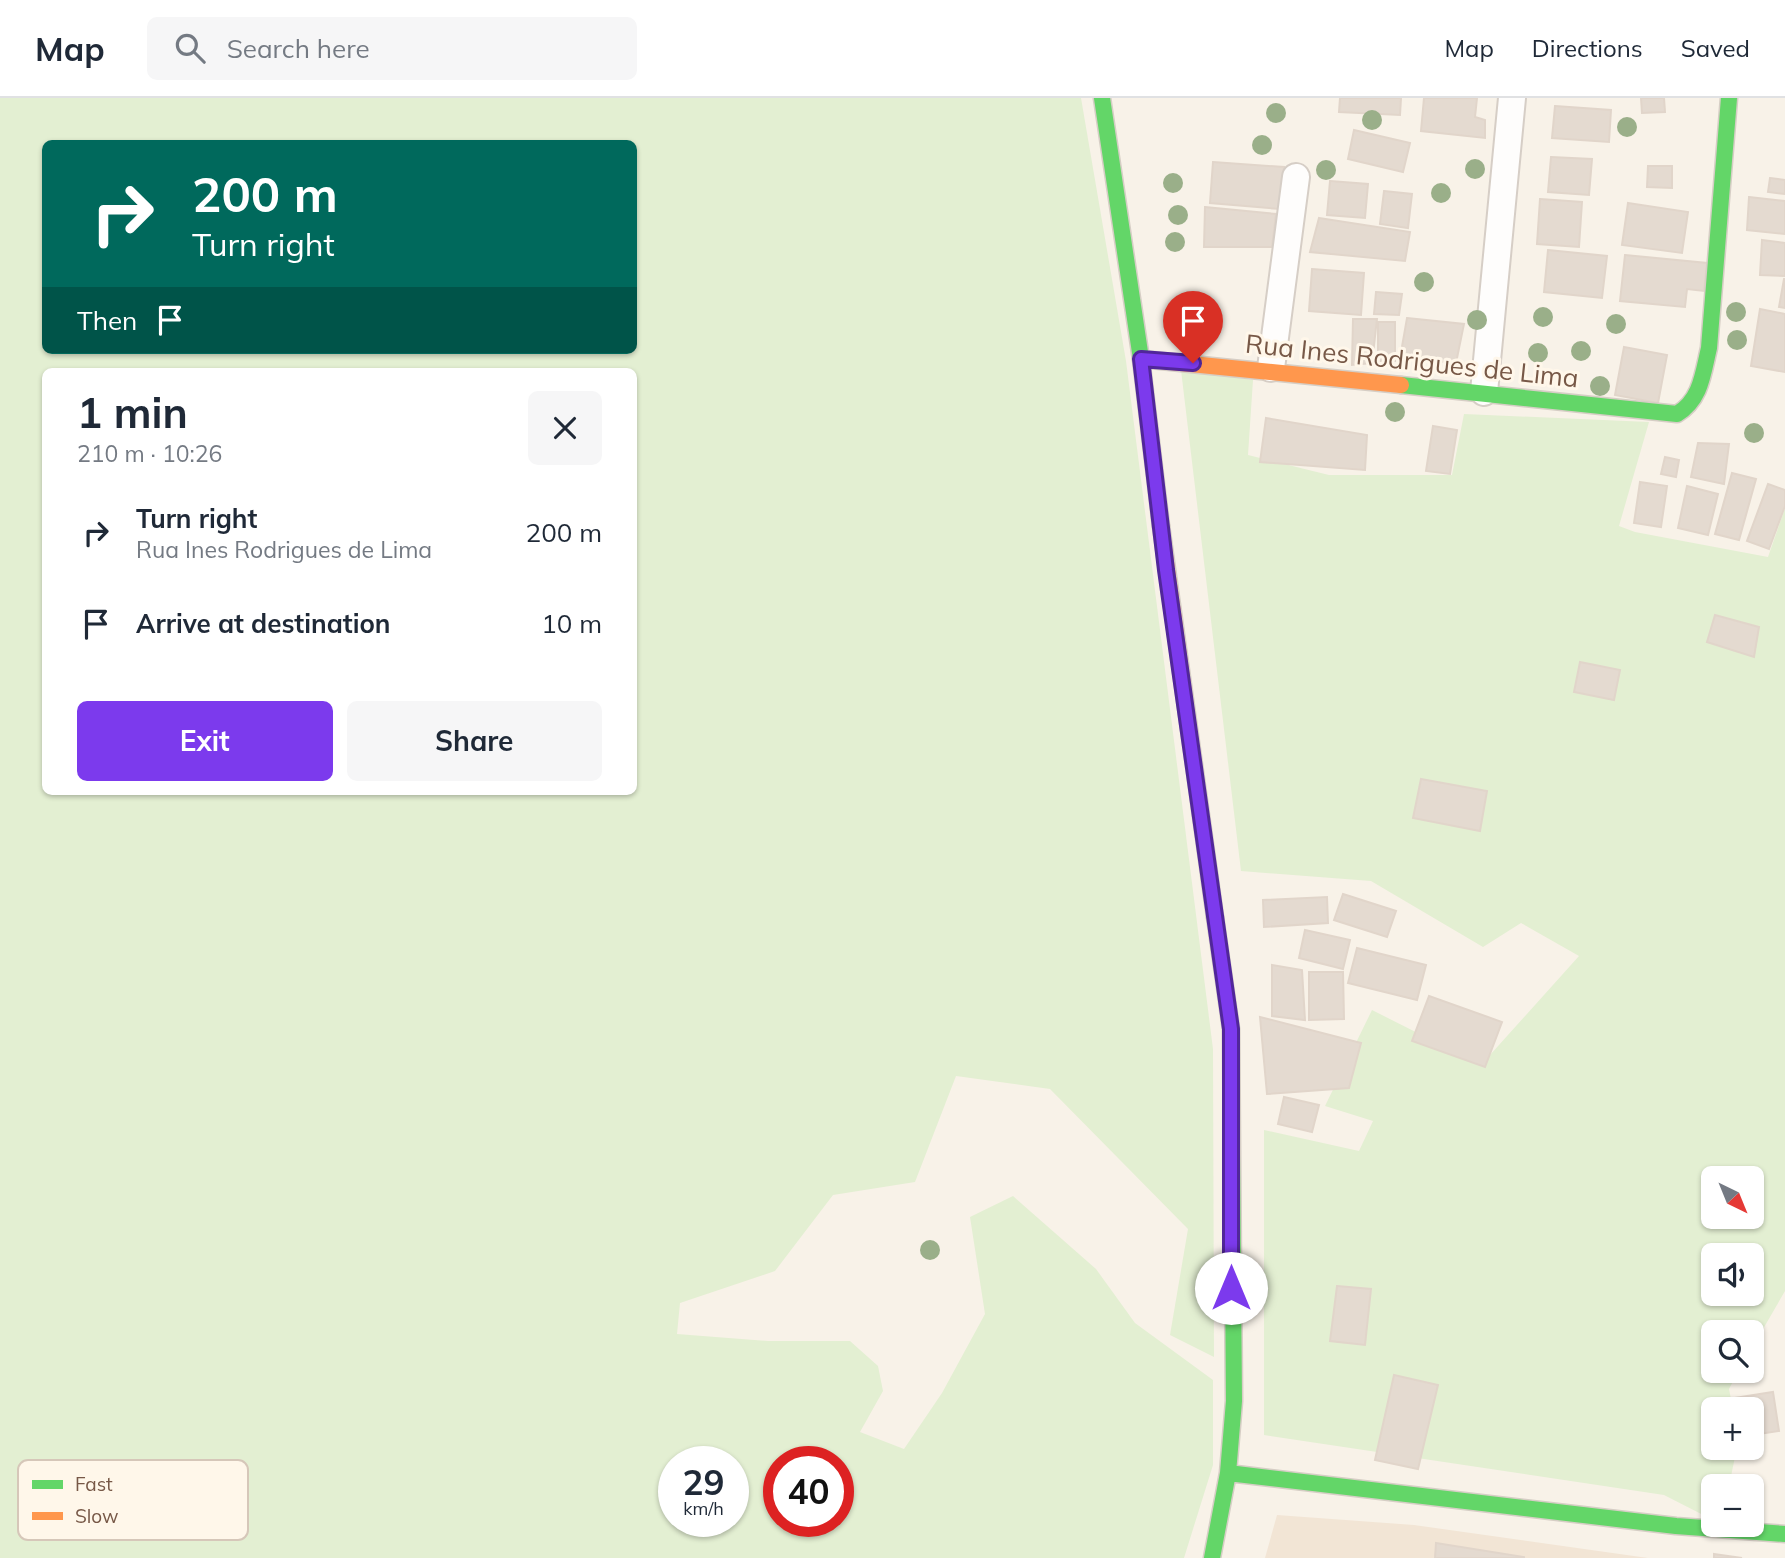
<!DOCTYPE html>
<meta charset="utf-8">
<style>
body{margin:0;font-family:Mulish,sans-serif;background:#f6f6f7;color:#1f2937;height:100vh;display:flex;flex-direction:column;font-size:26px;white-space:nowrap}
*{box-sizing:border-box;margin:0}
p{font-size:23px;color:#747a83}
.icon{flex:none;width:38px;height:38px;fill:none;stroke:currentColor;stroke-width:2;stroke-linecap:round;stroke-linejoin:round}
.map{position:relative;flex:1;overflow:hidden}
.drawer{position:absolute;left:42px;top:270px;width:595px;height:427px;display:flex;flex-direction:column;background:#fff;border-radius:10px;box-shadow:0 2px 5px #0004}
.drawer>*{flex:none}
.top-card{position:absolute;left:42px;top:42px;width:595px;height:214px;border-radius:10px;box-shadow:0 2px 5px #0004;background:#00695c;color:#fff;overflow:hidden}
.needle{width:46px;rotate:137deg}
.buttons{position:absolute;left:1701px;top:1068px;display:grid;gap:14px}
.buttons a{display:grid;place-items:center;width:63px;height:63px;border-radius:10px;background:#fff;box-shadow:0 2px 5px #0004;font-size:35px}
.speed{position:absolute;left:658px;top:1348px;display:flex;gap:14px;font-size:35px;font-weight:700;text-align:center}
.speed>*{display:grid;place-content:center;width:91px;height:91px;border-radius:50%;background:#fff;box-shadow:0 2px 5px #0004;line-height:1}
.speed small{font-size:18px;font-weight:400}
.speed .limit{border:10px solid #d22;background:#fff;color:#111}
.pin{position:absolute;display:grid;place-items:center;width:60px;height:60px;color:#fff;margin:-72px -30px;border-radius:50% 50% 50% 0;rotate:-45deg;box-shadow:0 0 7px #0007}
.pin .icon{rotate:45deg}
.me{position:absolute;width:77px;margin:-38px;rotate:0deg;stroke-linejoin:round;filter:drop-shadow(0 0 5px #0008)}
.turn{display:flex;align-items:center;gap:24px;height:147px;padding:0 35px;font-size:32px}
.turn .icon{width:91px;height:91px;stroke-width:2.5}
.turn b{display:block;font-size:49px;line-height:60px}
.then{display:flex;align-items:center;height:66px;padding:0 35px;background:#0003;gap:14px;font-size:26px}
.round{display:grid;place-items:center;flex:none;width:74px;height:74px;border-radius:10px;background:#f6f6f7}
.overview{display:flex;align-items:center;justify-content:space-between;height:119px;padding:0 35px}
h1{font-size:42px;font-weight:700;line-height:52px}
.cta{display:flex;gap:14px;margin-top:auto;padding:14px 35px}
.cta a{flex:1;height:80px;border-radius:10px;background:#7c3aed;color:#fff;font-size:28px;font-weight:700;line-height:80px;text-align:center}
.cta a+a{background:#f6f6f7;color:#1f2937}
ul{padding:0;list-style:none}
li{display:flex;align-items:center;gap:21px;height:91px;padding:0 35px}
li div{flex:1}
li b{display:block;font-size:26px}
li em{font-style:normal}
header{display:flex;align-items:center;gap:42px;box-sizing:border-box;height:98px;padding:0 35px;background:#fff;border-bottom:2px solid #e0e1e3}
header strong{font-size:33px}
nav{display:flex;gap:38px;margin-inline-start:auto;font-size:24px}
.search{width:490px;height:63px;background:#f6f6f7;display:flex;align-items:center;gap:18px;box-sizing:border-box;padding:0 24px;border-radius:10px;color:#747a83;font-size:26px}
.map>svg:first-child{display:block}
.residential{fill:#f2e5d5}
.green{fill:#e3efd2;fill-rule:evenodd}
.building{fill:#e4dad0;stroke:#e1d5ca;stroke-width:2}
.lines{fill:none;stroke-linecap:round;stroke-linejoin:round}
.street-casing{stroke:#d6cec6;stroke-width:30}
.fast-casing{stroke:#d6cec5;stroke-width:19}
.slow-casing{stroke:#d6cec5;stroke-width:19}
.street{stroke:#fefdfc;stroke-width:26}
.fast{stroke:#63d668;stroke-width:16}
.slow{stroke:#ff974d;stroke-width:16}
.tree{fill:#9aaf89}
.route-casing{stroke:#51269a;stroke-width:18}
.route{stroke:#7c3aed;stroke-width:12}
.labels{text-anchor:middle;stroke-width:6;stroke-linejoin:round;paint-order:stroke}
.street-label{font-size:26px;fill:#775847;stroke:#fff7ea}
.key{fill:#fff7ea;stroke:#d6c7b9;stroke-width:2}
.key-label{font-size:19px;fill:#775847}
</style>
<header>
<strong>Map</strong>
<div class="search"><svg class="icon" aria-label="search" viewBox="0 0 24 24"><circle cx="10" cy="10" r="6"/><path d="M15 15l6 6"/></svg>Search here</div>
<nav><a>Map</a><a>Directions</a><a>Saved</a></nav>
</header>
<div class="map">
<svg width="1785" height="1460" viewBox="0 0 1785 1460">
<rect width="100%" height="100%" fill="#f8f2e8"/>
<path class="residential" d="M1277,1417l137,10 234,33h-383z"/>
<path class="green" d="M0,0h1081l45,263 87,688 1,308 -44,-22 18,-106 -138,-140 -94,-13 -41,106 -82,13 -58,76 -95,32 -3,31 91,7h82l28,25 5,25 -23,41 44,17 38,-56 43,-79 -15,-97 43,-21 83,73 39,54 78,57v85l-29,93h-1184zM46,46h588v206h-588zM46,273h588v420h-588zM674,1363h59v60h-59zM779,1363h59v60h-59z
M1181,272l72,10 -5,75 81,20h123l12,-61 185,8 -30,104 16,6 133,25 17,-49v783l-33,57v-16h-39v38h26l-10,19 4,20h-20v38h24l-8,39h-16v34l-49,-25 -400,-60v-305l95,21 14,-30 -48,-15 47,-96 109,55 98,-109 -58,-33 -38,24 -112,-66 -130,-10zM1713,1080h39v38h-39zM1713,1157h39v38h-39z"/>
<path class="building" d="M1340,0h61l-1,17 -61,-3z
M1424,0h53l-2,19 10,3v18l-64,-7z
M1641,0h23l1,14 -23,1z
M1555,8l56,4 -2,32 -57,-4z
M1354,32l56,13 -7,29 -55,-13z
M1551,59l41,2 -3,36 -41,-3z
M1213,64l71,5 -4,42 -70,-6z
M1648,68h24v22l-25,-1z
M1770,80l15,2v14l-17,-2z
M1330,83l38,3 -3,34 -38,-3z
M1384,93l28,3 -4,34 -28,-4z
M1749,99l36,4v33l-38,-4z
M1540,101l42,3 -3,45 -42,-3z
M1628,105l60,9 -6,41 -60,-8z
M1205,109l71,7 -4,33h-68z
M1319,120l91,14 -5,29 -95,-9z
M1762,142l23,3v33l-25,-1z
M1548,152l59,6 -5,42 -58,-6z
M1625,157l82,8 -3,28 -17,-2 -2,18 -65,-6z
M1312,171l52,4 -3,42 -52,-4z
M1784,181h1v29l-6,-1z
M1376,194l26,2 -3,21 -25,-1z
M1760,211l25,5v58l-34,-6z
M1407,220l57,6 -8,39 -56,-5z
M1353,221h24l-5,44 -20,2z
M1378,224h17v39h-17z
M1624,249l43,8 -9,48 -43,-8z
M1266,320l101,17 -2,35 -105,-8z
M1433,328l24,4 -7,44 -24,-3z
M1698,345l31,1 -5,40 -33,-7z
M1665,359l14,3 -3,17 -15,-3z
M1732,375l24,6 -17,61 -24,-6z
M1640,384l27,4 -6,41 -27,-4z
M1768,386l17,6v16l-16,43 -22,-8z
M1687,388l31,8 -10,41 -30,-7z
M1715,517l44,12 -5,30 -47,-15z
M1580,564l40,8 -6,30 -40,-8z
M1421,681l66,12 -7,40 -67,-13z
M1343,796l53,17 -9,26 -53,-17z
M1327,799l1,26 -64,4 -1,-27z
M1305,832l45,10 -7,29 -44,-11z
M1357,850l69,17 -9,35 -69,-17z
M1272,867l30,5 3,50 -33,-4z
M1309,874h34l1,47 -35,1z
M1429,898l73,26 -17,45 -73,-26z
M1260,919l101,26 -12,45 -82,6z
M1284,999l35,8 -7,27 -34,-8z
M1337,1188l34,3 -6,56 -35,-4z
M1394,1277l44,10 -20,84 -43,-9z
M1773,1294l6,39 -27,4v-26h-16l-2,-11z
M1436,1445l88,14v1h-89z
M1714,1456l28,4h-28z"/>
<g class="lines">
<defs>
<path id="street" d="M1271,270l25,-191
M1484,294l28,-294"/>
<path id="fast" d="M1102,0l39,261 20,167
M1401,287l276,29c24,-14 26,-41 32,-66l20,-250
M1228,1375l448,53 109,8
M1212,1460l16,-85 6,-72 -3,-372 -16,-112"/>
<path id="slow" d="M1141,261l260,26
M1161,428l54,391"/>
</defs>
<use href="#street" class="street-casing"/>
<use href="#fast" class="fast-casing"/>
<use href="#slow" class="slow-casing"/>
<use href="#street" class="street"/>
<use href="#fast" class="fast"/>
<use href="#slow" class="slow"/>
</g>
<g class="tree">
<circle cx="1276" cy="15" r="10"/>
<circle cx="1372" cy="22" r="10"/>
<circle cx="1627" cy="29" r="10"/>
<circle cx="1262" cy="47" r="10"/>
<circle cx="1475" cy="71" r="10"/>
<circle cx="1326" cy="72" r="10"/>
<circle cx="1173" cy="85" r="10"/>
<circle cx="1441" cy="95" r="10"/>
<circle cx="1178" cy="117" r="10"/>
<circle cx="1175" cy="144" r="10"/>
<circle cx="1424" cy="184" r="10"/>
<circle cx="1736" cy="214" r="10"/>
<circle cx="1543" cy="219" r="10"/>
<circle cx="1477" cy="222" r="10"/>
<circle cx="1616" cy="226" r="10"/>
<circle cx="1737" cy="242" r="10"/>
<circle cx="1581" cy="253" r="10"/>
<circle cx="1538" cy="255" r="10"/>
<circle cx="1600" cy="288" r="10"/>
<circle cx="1395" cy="314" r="10"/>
<circle cx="1754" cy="335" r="10"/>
<circle cx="930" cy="1152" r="10"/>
</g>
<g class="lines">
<defs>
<path id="route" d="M1193,265l-52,-4 25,211 65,459v259"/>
</defs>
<use href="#route" class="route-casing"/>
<use href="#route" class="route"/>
</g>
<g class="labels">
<g class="street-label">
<text transform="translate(1412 263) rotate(6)" y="9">Rua Ines Rodrigues de Lima</text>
</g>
</g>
<rect x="18" y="1362" width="230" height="80" rx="10" class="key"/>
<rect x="32" y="1382" width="31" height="9" fill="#63d668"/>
<rect x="32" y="1414" width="31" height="8" fill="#ff974d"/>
<g class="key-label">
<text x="75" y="1393">Fast</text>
<text x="75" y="1425">Slow</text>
</g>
</svg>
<div class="buttons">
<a><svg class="needle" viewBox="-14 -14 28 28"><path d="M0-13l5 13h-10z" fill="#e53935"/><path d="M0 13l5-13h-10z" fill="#747a83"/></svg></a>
<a><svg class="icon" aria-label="sound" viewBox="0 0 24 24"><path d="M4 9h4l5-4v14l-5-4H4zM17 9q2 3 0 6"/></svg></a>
<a><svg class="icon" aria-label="search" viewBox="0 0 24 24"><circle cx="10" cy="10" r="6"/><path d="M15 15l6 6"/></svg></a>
<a>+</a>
<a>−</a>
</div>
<div class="speed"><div>29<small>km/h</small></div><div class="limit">40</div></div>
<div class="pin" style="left:1193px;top:265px;background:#d93025"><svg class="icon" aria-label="arrive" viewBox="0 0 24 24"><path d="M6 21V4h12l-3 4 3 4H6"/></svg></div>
<svg class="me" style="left:1231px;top:1190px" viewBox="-20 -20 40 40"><circle r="19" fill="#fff"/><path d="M0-13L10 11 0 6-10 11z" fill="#7c3aed"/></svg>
<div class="top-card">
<div class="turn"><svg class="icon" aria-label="right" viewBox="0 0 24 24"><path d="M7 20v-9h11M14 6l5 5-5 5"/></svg><div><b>200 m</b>Turn right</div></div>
<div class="then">Then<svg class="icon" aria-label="arrive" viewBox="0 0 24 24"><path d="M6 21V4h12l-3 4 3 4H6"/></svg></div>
</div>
<section class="drawer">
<div class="overview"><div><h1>1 min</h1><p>210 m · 10:26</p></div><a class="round"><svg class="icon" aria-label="close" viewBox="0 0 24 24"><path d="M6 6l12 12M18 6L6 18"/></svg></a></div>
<ul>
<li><svg class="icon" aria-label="right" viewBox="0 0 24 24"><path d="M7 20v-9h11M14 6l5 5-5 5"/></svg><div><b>Turn right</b><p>Rua Ines Rodrigues de Lima</p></div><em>200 m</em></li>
<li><svg class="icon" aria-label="arrive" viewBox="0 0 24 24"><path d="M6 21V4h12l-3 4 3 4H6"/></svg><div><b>Arrive at destination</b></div><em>10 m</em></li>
</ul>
<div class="cta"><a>Exit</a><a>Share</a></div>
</section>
</div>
